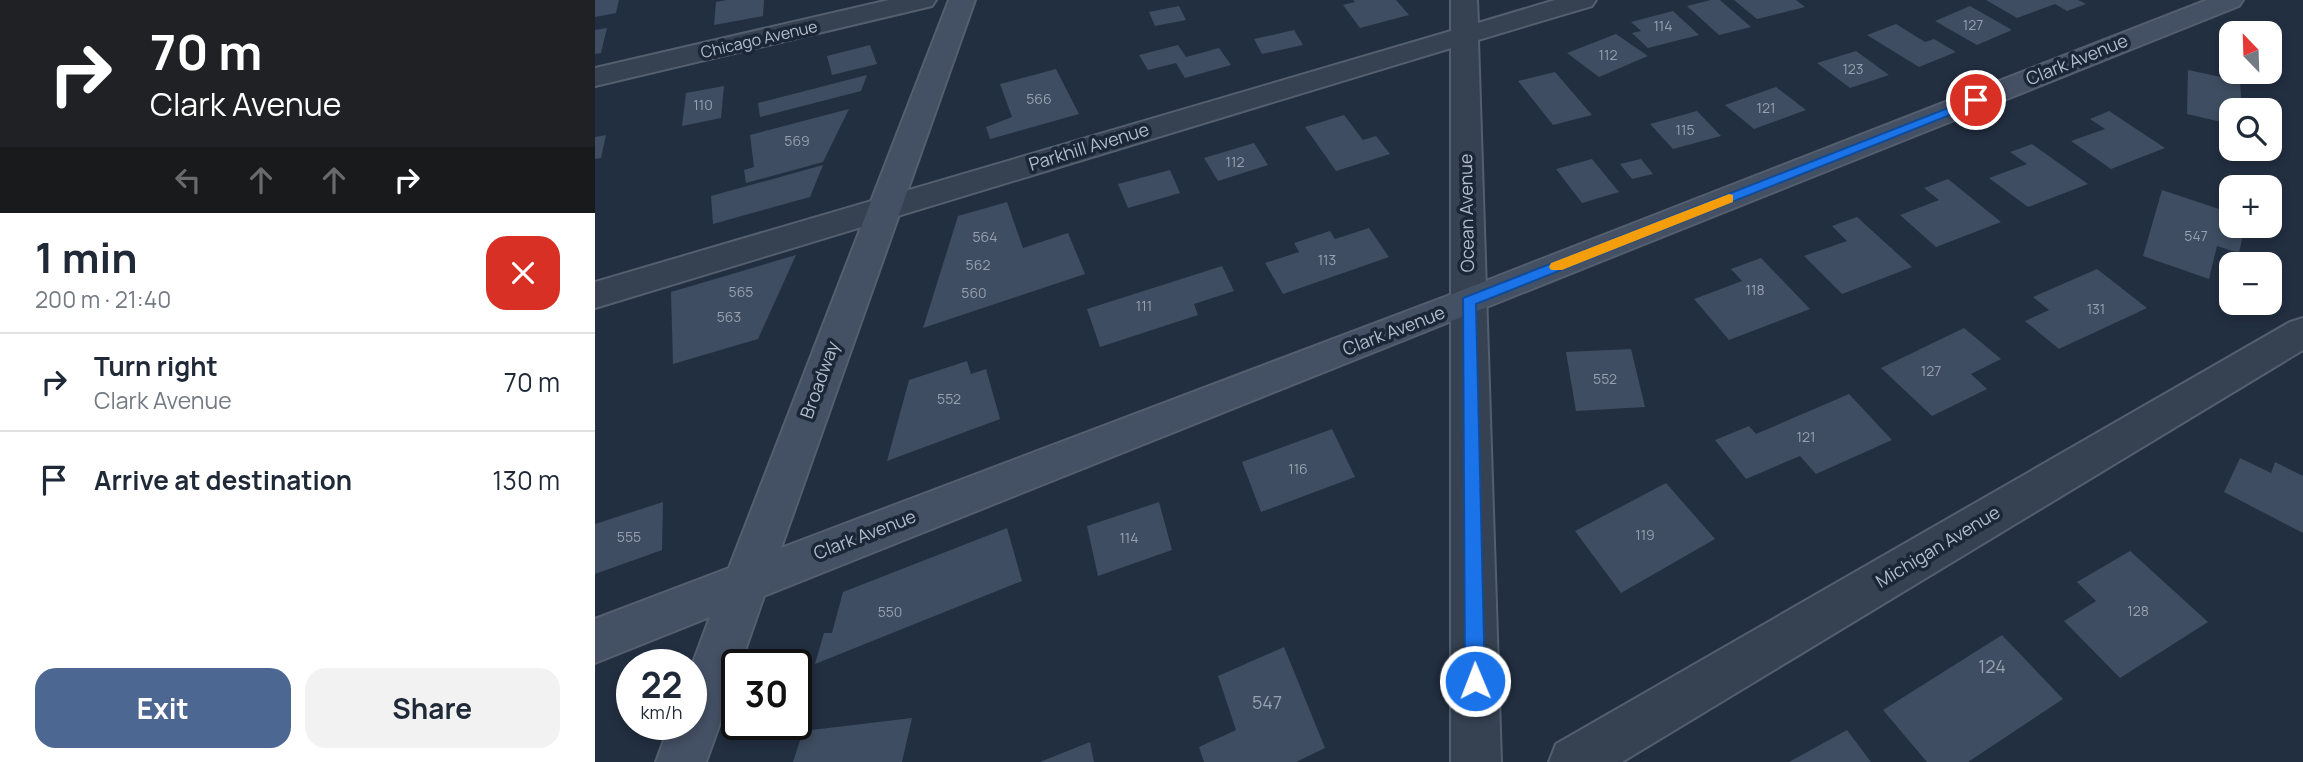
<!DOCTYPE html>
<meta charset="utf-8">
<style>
body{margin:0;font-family:Manrope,sans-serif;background:#f2f2f3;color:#1f2937;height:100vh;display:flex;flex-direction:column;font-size:26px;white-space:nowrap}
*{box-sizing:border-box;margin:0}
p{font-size:23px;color:#747a83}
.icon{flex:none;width:38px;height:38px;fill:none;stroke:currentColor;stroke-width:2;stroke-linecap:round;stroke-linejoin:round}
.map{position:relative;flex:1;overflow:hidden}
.details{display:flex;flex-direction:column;background:#fff;width:595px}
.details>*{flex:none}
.top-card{background:#202124;color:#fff;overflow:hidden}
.needle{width:46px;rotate:337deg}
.fabs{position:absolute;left:1624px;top:21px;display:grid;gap:14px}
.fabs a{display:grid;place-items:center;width:63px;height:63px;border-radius:14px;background:#fff;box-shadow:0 4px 10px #0003;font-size:35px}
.speed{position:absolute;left:21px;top:649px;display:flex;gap:14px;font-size:35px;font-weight:700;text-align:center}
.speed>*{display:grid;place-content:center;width:91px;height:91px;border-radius:50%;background:#fff;box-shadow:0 4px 10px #0003;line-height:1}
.speed small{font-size:18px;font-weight:400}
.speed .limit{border:4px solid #111;border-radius:10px;background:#fff;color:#111}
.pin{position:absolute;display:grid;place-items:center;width:60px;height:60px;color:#fff;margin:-30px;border:4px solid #fff;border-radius:50%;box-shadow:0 2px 7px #0007}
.me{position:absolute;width:77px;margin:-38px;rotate:359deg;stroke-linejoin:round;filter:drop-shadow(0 0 5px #0008)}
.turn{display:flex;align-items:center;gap:24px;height:147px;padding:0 35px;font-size:32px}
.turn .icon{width:91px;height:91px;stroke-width:2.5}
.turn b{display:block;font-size:49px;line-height:60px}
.lanes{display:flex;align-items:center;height:66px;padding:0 35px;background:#0003;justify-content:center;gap:35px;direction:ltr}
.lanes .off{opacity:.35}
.round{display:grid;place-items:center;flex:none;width:74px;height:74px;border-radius:21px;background:#f2f2f3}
.head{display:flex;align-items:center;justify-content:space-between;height:119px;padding:0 35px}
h1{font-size:42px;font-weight:700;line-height:52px}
.action{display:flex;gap:14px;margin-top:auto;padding:14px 35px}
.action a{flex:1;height:80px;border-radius:21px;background:#4c6791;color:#fff;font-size:28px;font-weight:700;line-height:80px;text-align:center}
.action a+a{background:#f2f2f3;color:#1f2937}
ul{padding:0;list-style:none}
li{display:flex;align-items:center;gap:21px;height:98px;padding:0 35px;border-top:2px solid #e0e1e3}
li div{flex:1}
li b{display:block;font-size:26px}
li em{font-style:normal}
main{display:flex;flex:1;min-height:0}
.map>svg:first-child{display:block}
.building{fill:#3e4d61}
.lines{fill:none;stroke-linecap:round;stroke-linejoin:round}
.street-casing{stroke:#545f6e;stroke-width:4}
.secondary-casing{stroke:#545f6e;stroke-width:4}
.street{fill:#364151;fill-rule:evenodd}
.secondary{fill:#445064;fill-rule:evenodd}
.route{fill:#1a73e8;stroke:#114b97;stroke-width:2}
.slow{fill:#f59e0b}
.labels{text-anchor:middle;stroke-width:7;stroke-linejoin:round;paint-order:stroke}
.number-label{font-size:14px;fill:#96a0b0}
.far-street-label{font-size:16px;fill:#b3bccb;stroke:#1b2636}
.street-label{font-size:18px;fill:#b3bccb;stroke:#1b2636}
.near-number-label{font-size:18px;fill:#96a0b0}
</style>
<main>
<section class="details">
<div class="top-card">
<div class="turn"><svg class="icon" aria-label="right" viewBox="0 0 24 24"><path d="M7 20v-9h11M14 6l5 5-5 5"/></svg><div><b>70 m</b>Clark Avenue</div></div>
<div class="lanes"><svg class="icon off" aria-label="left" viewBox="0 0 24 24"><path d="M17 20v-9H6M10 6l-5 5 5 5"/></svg><svg class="icon off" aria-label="ahead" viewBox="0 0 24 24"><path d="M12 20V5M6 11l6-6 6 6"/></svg><svg class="icon off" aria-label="ahead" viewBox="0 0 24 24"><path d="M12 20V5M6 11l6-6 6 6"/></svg><svg class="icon" aria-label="right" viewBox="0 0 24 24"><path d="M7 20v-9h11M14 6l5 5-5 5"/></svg></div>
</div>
<div class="head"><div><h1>1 min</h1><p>200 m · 21:40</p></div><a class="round" style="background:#d93025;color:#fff"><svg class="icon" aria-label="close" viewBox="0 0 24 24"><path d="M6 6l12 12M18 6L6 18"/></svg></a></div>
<ul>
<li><svg class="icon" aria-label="right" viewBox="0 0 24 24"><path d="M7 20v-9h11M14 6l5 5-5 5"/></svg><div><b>Turn right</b><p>Clark Avenue</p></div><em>70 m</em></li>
<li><svg class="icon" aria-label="arrive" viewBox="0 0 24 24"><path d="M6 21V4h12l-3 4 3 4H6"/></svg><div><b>Arrive at destination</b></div><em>130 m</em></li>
</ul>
<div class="action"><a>Exit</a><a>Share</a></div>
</section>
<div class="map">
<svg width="1708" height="762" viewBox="0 0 1708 762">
<rect width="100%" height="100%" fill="#222f41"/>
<path class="building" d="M0,0h24l-3,13 -21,4z
M132,0h37l-1,16 -49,9 2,-23z
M758,0h43l13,15 -49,13 -17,-23 12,-3z
M1116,0h9l31,27 -32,8 -32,-29z
M1139,0h62l9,7 -48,12z
M1391,0h92l8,4 -19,7 -12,-7 -38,14z
M584,6l7,14 -31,6 -6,-14z
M1375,6l42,24 -35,15 -42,-24z
M1078,11l26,24 -51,13 -16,-15 9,-2 -10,-9z
M1301,24l29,18 9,-3 22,13 -37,15 -52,-32z
M12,28l-6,25 -6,1v-24z
M699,30l9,15 -41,9 -8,-15z
M1021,34l32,22 -49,21 -32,-24z
M275,45l7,19 -45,11 -5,-19z
M583,45l8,12 33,-9 12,17 -46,13 -9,-15 -28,7 -9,-15z
M1261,51l33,24 -39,13 -33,-25z
M461,69l23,45 -89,25 -4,-12 26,-10 -12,-33z
M1593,70l52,11 2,29 -16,1v12l-39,-9z
M960,72l37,43 -39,10 -35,-44z
M272,75l-6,16 -101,26 -2,-14z
M129,86l-3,32 -39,8 4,-33z
M1181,87l30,23 -52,19 -29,-24z
M254,109l-26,53 -77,21 -2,-13 10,-3 -4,-32z
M1102,111l24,25 -48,13 -23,-25z
M1514,111l56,37 -54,21 -40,-28 34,-12 -15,-10z
M749,115l19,25 13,-4 14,18 -54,17 -31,-44z
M11,135l-5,23 -6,1v-22z
M659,143l14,22 -50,16 -14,-23z
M1437,144l56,40 -60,23 -39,-29 38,-14 -17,-12z
M997,159l27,33 -37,11 -26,-34z
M1046,159l12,15 -21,5 -12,-15z
M228,165l-13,32 -97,27 -2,-28z
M575,170l10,23 -52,15 -10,-24z
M1353,179l53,43 -65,25 -36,-32 39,-15 -15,-12z
M1567,190l69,23v13h14l-6,27 -22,-7 -8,33 -66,-23z
M412,202l16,46 45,-15 17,41 -162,54 35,-112z
M1262,217l55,50 -70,27 -38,-38 43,-15 -15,-15z
M774,228l20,29 -106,37 -18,-31 34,-11 -5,-9 36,-12 5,8z
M201,255l-38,84 -85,25 -2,-72z
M1166,258l49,51 -81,31 -35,-41 48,-18 -11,-12z
M627,266l12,25 -40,13 4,11 -98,32 -13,-38z
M1502,269l50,39 -88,41 -34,-28 24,-11 -16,-13z
M1369,328l37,31 -30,15 16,15 -55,27 -51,-48z
M1036,349l14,58 -69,4 -10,-59z
M372,361l4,13 15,-5 14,50 -113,42 22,-81z
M1254,394l43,46 -76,34 -16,-18 -54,23 -31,-39 34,-14 7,8z
M737,429l23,48 -94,35 -19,-50z
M1645,458l31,15 4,-11 28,14v57l-79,-41z
M1071,483l49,56 -94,54 -46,-62z
M68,502l-1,48 -67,24v-50z
M564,502l13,48 -74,26 -11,-50z
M412,528l15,53 -207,83 9,-31h8l11,-41z
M1535,551l78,71 -88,56 -56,-57 32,-20 -19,-19z
M1407,635l61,64 -95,63h-41l-44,-52z
M689,647l41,101 -29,14h-92l-5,-15 37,-17 -18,-54z
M317,718l-10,44h-109l10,-31z
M1252,730l24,32h-82z
M495,742l4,20h-54z"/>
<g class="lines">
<defs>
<path id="street" d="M294,0h47l-4,6 -337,80v-18z
M856,0h26l1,23 77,-23h41l-4,6 -114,34 23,722h-50v-714l-856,260v-26l856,-251z
M1708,318v32l-681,412h-73l7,-18 734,-422z"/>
<path id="secondary" d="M354,0h26l-194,548 674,-255 752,-293h36l-4,6 -1475,590 -24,69h-3v10l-31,87h-50l14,-38h21v-56l19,-51 -115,46v-44l134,-51z"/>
</defs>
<use href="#street" class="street-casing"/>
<use href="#secondary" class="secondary-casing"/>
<use href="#street" class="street"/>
<use href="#secondary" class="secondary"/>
</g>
<path class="route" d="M1381,97l6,3 -2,3 -504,201 9,377 -3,7 -7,2 -7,-2 -3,-7 -2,-383z"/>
<path class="slow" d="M1134,194l4,1v7l-171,68h-11l-2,-3 2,-4z"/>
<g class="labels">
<g class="number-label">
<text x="1378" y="30">127</text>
<text x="1068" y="31">114</text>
<text x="1013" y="60">112</text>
<text x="1258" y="74">123</text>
<text x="444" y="104">566</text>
<text x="108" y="110">110</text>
<text x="1171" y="113">121</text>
<text x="1090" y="135">115</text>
<text x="202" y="146">569</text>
<text x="640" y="167">112</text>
<text x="1601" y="241">547</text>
<text x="390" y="242">564</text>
<text x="732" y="265">113</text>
<text x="383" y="270">562</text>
<text x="1160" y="295">118</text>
<text x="146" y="297">565</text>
<text x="379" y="298">560</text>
<text x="549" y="311">111</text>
<text x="1501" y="314">131</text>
<text x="134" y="322">563</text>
<text x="1336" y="376">127</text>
<text x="1010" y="384">552</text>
<text x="354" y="404">552</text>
<text x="1211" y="442">121</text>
<text x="703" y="474">116</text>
<text x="1050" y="540">119</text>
<text x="34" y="542">555</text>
<text x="534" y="543">114</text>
<text x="1543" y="616">128</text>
<text x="295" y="617">550</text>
</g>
<g class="far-street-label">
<text transform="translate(164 39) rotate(-13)" y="6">Chicago Avenue</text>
</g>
<g class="street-label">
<text transform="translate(1482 60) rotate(-22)" y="6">Clark Avenue</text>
<text transform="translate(494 147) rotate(-17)" y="6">Parkhill Avenue</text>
<text transform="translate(872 213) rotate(-91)" y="6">Ocean Avenue</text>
<text transform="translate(799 331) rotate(-21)" y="6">Clark Avenue</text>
<text transform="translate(225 380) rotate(-70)" y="6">Broadway</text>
<text transform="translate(270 535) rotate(-21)" y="6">Clark Avenue</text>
<text transform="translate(1343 547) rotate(-31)" y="6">Michigan Avenue</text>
</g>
<g class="near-number-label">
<text x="1397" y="673">124</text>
<text x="672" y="709">547</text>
</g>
</g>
</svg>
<div class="fabs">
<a><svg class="needle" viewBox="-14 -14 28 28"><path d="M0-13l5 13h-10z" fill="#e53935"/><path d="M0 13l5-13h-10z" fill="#747a83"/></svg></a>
<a><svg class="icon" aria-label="search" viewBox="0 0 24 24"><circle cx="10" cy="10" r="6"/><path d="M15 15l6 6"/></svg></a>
<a>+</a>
<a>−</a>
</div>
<div class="speed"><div>22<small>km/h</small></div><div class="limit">30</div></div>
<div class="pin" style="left:1381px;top:100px;background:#d93025"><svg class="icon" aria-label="arrive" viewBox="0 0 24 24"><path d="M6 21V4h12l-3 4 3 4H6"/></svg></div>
<svg class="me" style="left:880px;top:681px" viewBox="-20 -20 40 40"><circle r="17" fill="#1a73e8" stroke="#fff" stroke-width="3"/><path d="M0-11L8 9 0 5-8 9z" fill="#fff"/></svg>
</div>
</main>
